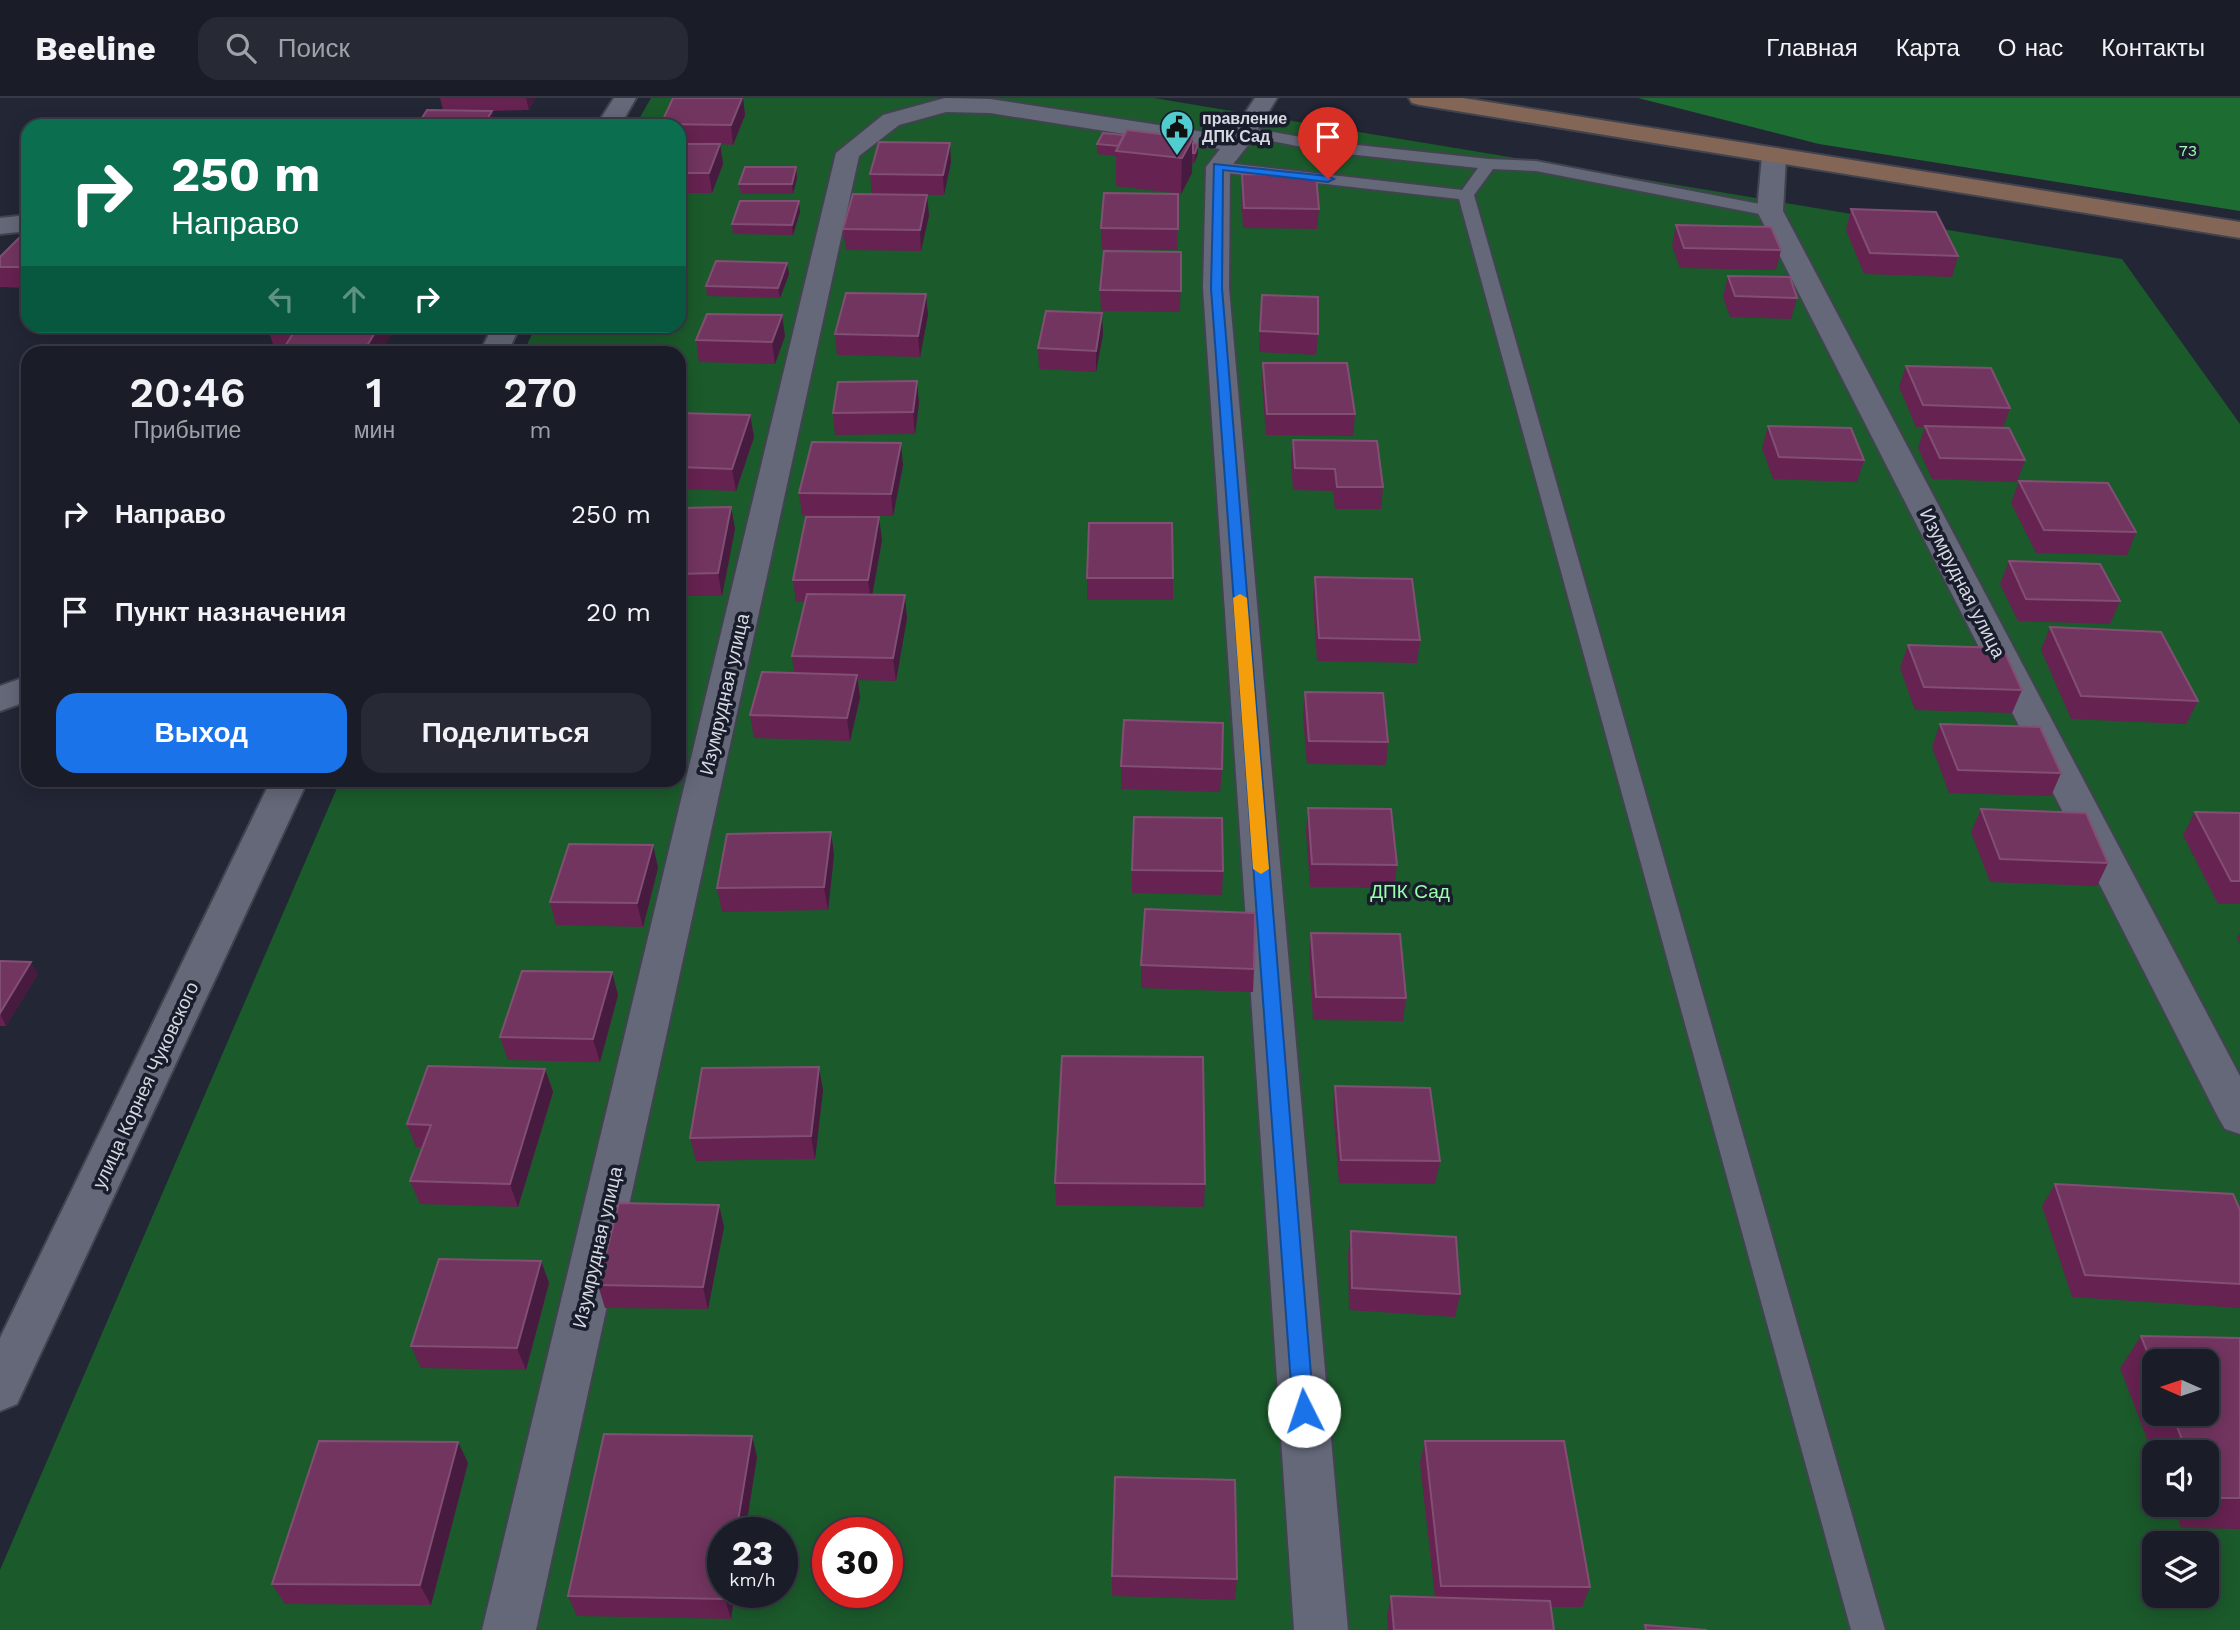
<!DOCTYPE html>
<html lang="ru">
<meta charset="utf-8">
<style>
body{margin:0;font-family:"Work Sans",sans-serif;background:#272934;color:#f1f3f6;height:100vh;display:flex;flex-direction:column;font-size:26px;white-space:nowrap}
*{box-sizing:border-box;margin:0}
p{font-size:23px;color:#9fa1a8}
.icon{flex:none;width:38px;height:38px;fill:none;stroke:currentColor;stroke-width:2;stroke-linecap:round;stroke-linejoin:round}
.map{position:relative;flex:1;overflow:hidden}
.sheet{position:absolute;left:21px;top:248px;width:665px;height:441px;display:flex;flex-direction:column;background:#1a1c28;border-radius:21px;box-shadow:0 4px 18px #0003,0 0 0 2px #383a45}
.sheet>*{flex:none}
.guide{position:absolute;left:21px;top:21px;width:665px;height:214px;border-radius:21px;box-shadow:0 4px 18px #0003,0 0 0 2px #383a45;background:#0b6e4f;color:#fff;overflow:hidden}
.needle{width:46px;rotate:273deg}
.buttons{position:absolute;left:2142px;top:1251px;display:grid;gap:14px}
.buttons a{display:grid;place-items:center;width:77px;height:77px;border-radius:14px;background:#1a1c28;box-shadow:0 4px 18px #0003,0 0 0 2px #383a45;font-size:35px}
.speed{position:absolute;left:707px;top:1419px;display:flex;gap:14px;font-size:35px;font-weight:700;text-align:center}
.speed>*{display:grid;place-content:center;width:91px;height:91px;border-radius:50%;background:#1a1c28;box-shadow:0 4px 18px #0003,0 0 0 2px #383a45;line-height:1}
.speed small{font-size:18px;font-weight:400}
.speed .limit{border:10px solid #d22;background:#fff;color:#111}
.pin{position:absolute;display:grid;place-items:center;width:60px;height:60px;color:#fff;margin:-72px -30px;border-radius:50% 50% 50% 0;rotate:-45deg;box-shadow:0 0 7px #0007}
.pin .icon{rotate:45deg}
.me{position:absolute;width:77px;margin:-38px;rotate:356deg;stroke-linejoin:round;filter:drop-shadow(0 0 5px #0008)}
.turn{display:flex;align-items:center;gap:24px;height:147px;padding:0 35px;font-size:32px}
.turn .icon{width:91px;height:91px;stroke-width:2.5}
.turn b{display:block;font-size:49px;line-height:60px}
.lanes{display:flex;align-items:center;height:66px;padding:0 35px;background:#0003;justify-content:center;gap:35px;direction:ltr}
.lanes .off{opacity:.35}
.eta{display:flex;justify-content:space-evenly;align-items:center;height:119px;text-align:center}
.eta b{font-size:42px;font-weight:600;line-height:49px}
.button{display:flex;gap:14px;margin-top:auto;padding:14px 35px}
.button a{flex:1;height:80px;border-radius:21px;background:#1a73e8;color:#fff;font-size:28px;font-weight:600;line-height:80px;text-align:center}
.button a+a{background:#272934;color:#f1f3f6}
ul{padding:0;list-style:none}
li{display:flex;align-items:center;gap:21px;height:98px;padding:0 35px}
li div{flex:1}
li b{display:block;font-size:26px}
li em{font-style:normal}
header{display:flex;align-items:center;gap:42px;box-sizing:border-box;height:98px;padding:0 35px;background:#1a1c28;border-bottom:2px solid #383a45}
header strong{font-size:33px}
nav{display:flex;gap:38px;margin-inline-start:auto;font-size:24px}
.search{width:490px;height:63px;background:#272934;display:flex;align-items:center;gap:18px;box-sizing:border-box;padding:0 24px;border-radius:21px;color:#9fa1a8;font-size:26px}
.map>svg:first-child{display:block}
.green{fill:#1b5a2b;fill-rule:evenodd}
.forest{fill:#1d6d33}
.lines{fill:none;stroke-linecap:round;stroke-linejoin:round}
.lane-casing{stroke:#41434f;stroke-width:4}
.street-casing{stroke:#41434f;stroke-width:4}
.secondary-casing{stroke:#41434f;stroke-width:4}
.lane{fill:#646879;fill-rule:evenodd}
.street{fill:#646879;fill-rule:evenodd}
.secondary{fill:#836656;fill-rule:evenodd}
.wall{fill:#662250;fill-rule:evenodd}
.shaded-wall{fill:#461b3f}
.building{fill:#723560;stroke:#824f74;stroke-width:2}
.route{fill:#1a73e8;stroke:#114b97;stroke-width:2}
.slow{fill:#f59e0b}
.labels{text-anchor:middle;stroke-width:7;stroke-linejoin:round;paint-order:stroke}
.far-poi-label{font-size:16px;font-weight:bold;fill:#d6d8e2;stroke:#191d2b;text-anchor:start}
.far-park-label{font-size:16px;fill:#9affab;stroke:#191d2b}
.street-label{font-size:19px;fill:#d6d8e2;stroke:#191d2b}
.park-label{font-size:19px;fill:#9affab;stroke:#191d2b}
</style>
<header>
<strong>Beeline</strong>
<div class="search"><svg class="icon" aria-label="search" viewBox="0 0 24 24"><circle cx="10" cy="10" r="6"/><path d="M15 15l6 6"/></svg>Поиск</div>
<nav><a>Главная</a><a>Карта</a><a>О нас</a><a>Контакты</a></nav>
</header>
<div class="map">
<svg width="2240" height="1532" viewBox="0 0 2240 1532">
<rect width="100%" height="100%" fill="#232635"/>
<path class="green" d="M651,0h503l968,161 118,165v1206h-2240v-60l340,-789 339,-1v-426l-156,-1 13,-27h143v-200h-44zM2154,1264h53v52h-53zM2154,1354h53v53h-53zM723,1435h59v59h-59zM828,1435h59v59h-59zM2154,1446h53v52h-53z"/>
<path class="forest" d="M1638,0h602v113l-421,-67z"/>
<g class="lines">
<defs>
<path id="lane" d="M1245,29l84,15 160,17 47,2 234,45 8,5 -8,5 -234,-45 -43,-2 -19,26 411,1435h-34l-392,-1431 -241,-27 -8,-5 8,-5 244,28 16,-22 -149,-16 -89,-17 -3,-3z"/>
<path id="street" d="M614,0h22l-16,28h-24z
M945,0l45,1 240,37 25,-38h22l-28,46 -19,24 -1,120 119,1342h-54l-91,-1342 3,-121 14,-18 -230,-36 -44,-1 -47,13 -40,31 -323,1474h-54l354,-1477 47,-38z
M1774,51l9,2 3,5 -3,55 457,865v58l-15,-5 -7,-12 -461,-906 5,-55 3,-5z
M28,117v16l-28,3v-16z
M493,228h27l-13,28h-28z
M28,578v25l-28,10v-25z
M271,682h37l-291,624 -17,7v-73z"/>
<path id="secondary" d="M1409,0h54l777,124v16l-820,-133 -8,-2z"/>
</defs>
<use href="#lane" class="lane-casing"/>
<use href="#street" class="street-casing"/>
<use href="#secondary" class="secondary-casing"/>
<use href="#lane" class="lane"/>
<use href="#street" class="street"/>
<use href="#secondary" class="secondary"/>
</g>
<path class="wall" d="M440,0h95l-6,12 -37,1 3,15h-78l26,-16z
M673,0h70l2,17 -12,30 -13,-1 3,20 -11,29h-33v-67h-18v-2z
M1193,45l5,11 -4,9h-2v10l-11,21 -65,-8v-30l-19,-2v-10z
M951,64l-7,33 -72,-1 -2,-20z
M796,69l1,11 -4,16h-52l-2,-10z
M1242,76l77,35 -2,20 -74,-1 -2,-34z
M1178,96l-1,56 -75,-1 -1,-21z
M1851,111l107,47 -6,21 -88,-3 -18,-44z
M800,114l-7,23 -60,-1 -1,-10z
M929,117l-8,36 -75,-1 -3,-21z
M1676,127l105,25 -5,20 -96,-2 -8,-22z
M28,137v53l-28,-1v-30z
M1181,154l-1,60 -79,-1 -1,-21z
M787,165l2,11 -9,24 -73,-2 -1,-10z
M1728,178l69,22 -6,21 -61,-2 -7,-20z
M1262,197l56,39 -2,21 -57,-3z
M782,217l3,21 -10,28 -76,-2 -3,-22z
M928,217l-8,42 -83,-2 -2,-21z
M270,228h126v1l-114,23h-7l-7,-21z
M1103,236l-7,38 -57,-3 -1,-21z
M1263,265l92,51 -2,22 -87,-1 -4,-51z
M1906,268l104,42 -7,20 22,32 -8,22 -85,-3 -14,-31 7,-21h-9l-17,-40z
M919,305l-4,31 -80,1 -2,-22z
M679,315l71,2 4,22 -18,54 -57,-2z
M1768,328l96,34 -7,22 -84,-3 -11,-31z
M1293,342l90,47 -2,22h-46l-2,-18 -40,-1 -2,-28z
M903,367l-10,51 -91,-1 -3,-22z
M2019,383l117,51 -9,23 -91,-2 -25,-50z
M731,409l4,22 -13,67h-43v-88z
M882,442l-10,55 35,23 -11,63 -38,-1 2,18 -10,43 -96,-3 -4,-23 44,-42 -2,-17 13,-54h-9l-3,-22z
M2009,463l111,40 -10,23 -92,-3 -18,-37z
M1315,479l105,63 -3,23 -100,-2 -4,-62z
M1087,480h86v22h-86z
M2050,529l148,74 -12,23 -115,-5 -30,-69z
M1908,547l114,45 -10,23 -97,-3 -15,-42z
M1305,594l83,50 -2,23 -79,-1 -4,-49z
M1940,626l121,49 -10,23 -102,-3 -17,-46z
M1121,668l101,3 -2,23 -99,-3z
M553,682h103l-3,7 -99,-3z
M1308,710l89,57 -3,23 -84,-1 -4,-56z
M1981,711l127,54 -11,23 -107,-4 -19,-50z
M2195,714l45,1v91h-22l-35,-69z
M831,734l3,23 -6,55 -106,2 -5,-24z
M653,747l5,23 -15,59 -87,-2 -6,-23z
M1132,772l91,1 -1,24 -90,-2z
M1311,835l95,65 -3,23 -90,-1 -4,-64z
M2240,835v11l-3,-6z
M0,863l38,13 -32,52h-6z
M1141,867l113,4 -1,23 -112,-4z
M618,897l-18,67 -92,-2 -8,-23z
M545,971l8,23 -35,115 -98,-3 -10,-23 13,-34h-7l-9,-23z
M1335,988l105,75 -5,23 -96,-1 -6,-74z
M823,992l-8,69 -119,2 -6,-23z
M1055,1085l150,1 -1,23 -148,-2z
M2055,1086l185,26v98l-168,-11 -30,-91z
M719,1107l5,22 -16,82 -103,-1 -7,-23z
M1351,1133l109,63 -5,23 -106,-7 -1,-56z
M541,1163l8,22 -23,87 -105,-2 -10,-22z
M2141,1238l99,2v191l-59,-1 -8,-23h34v-53h-53v5l-34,-89zM2154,1264l53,52h-53z
M1425,1343l165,146 -8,20h-31l3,23h-166l-1,-13 4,-21 44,1 -15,-134z
M458,1344l10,21 -37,142 -146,-1 -13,-20z
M757,1359l-12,76h-22v59h12l-4,27 -154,-3 -9,-20z
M1112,1478l125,3 -2,21 -123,-4z"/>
<path class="shaded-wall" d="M526,0h9l-6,12z
M742,0h1l2,17 -12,30 -2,-20z
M492,13l3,15h-12z
M1193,40l-1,35 -11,21 1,-36z
M950,45l1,19 -7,33 -1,-20z
M720,46l3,20 -11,29 -3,-20z
M1198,46v10l-4,9 1,-10z
M796,69l1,11 -4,16 -1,-10z
M927,97l2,20 -8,36 -1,-21z
M799,103l1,11 -7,23 -1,-10z
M787,165l2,11 -9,24 -2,-10z
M926,196l2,21 -8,42 -2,-21z
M1102,215l1,21 -7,38v-21z
M782,217l3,21 -10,28 -3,-22z
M379,228h17v1l-15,27h-19z
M917,283l2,22 -4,31 -2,-22z
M750,317l4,22 -18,54 -4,-22z
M901,345l2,22 -10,51 -2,-22z
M731,409l4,22 -13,67 -4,-23z
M879,419l3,23 -11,62 -3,-22z
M905,497l2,23 -11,63 -3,-23z
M857,577l3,23 -10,43 -3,-23z
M831,734l3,23 -6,55 -4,-23z
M653,747l5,23 -15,59 -6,-24z
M31,864l7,12 -32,52 -6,-13z
M612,874l6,23 -18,67 -7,-23z
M819,969l4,23 -8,69 -4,-23z
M545,971l8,23 -35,115 -8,-23z
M719,1107l5,22 -16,82 -5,-22z
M541,1163l8,22 -23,87 -9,-22z
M752,1338l5,21 -12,76h-9z
M458,1344l10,21 -37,142 -11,-20z
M726,1494h9l-4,27 -6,-20z"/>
<path class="building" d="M673,0h69l-11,27 -70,-1z
M427,12l65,1 -9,15h-66z
M1127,32l66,8 -11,20 -66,-7z
M1103,35l21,2 -6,11 -21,-2z
M879,44l71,1 -7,32 -73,-1z
M1193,45l5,1 -3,9h-2z
M679,46h41l-11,29h-30z
M745,69h51l-4,17h-53z
M1242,76l74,1 3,34 -75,-1z
M1104,95l74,1v35l-77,-1z
M853,96l74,1 -7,35 -77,-1z
M740,103h59l-7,24 -60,-1z
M1851,111l85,3 22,44 -88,-3z
M1676,127l95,2 10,23 -97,-2z
M22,137h6v32h-28v-10z
M1104,153l77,1v39l-81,-1z
M716,163l71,2 -9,25 -72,-2z
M1728,178l62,1 7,21 -62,-2z
M846,195l80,1 -8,42 -83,-2z
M1262,197l56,2v37l-58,-3z
M1046,213l56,2 -6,38 -58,-3z
M707,216l75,1 -10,27 -76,-2z
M270,228h109l-17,28h-82l16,-25h-28z
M1263,265h84l8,51h-88z
M1906,268l85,2 19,40 -87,-3z
M917,283l-4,31 -80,1 5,-31z
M679,315l71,2 -18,54 -53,-2z
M1768,328l83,2 13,32 -85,-3z
M1925,328l84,2 16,32 -85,-2z
M1293,342l84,1 6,46h-46l-2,-18 -40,-1z
M812,344l89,1 -10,51 -92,-1z
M2019,383l89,2 28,49 -92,-2z
M731,409l-13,66 -39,1v-66z
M806,419h73l-11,63h-75z
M1089,425h83l1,55h-86z
M2009,463l91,3 20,37 -94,-2z
M1315,479l97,2 8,61 -101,-2z
M807,496l98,1 -12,63 -101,-2z
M2050,529l111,5 37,69 -117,-5z
M1908,547l95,3 19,42 -98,-3z
M762,574l95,3 -10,43 -97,-3z
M1305,594l78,1 5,49 -79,-1z
M1124,622l99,3 -1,46 -101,-3z
M1940,626l100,3 21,46 -103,-3z
M1308,710l83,1 6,56 -85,-1z
M1981,711l105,4 22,50 -108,-4z
M2195,714l45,1v68h-9z
M1134,719l88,1 1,53 -91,-1z
M831,734l-7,55 -107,1 10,-54z
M569,746l84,1 -16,58 -87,-1z
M1145,811l110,4 -1,56 -113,-4z
M1311,835l89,1 6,64 -90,-1z
M0,863l31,1 -31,51z
M522,873l90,1 -19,67 -93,-2z
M1062,958l141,1 2,127 -150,-1z
M428,968l117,3 -35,115 -100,-3 21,-56 -24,-1z
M819,969l-8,69 -121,2 12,-70z
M1335,988l95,2 10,73 -99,-1z
M2055,1086l178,10 7,16v74l-155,-9z
M619,1105l100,2 -16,82 -105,-2z
M1351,1133l105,6 4,57 -108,-6z
M439,1161l102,2 -24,87 -106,-2z
M2141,1238l99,2v160h-33v-46h-20l-15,-38h35v-52h-53v7z
M604,1336l148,2 -16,97h-13v59h3l-1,7 -157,-3z
M319,1343l139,1 -38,143 -148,-1z
M1425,1343h139l26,146 -149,-1z
M1115,1379l120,3 2,99 -125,-3z
M1391,1498l159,5 4,29h-160z
M1645,1527l62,5h-61z"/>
<path class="route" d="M1214,66l114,12 6,3 -6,3 -105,-12 -1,118 92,1123 -3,7 -7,2 -8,-2 -3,-7 -82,-1123z"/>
<path class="slow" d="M1240,496l7,4 22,271 -8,5 -8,-5 -20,-271z"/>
<defs>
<symbol id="civic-pin" viewBox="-11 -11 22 30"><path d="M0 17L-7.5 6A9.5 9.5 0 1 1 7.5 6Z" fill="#52cdcf" stroke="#191d2b"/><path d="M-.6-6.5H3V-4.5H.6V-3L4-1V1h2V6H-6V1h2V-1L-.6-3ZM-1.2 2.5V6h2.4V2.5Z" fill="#111"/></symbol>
</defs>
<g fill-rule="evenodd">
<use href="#civic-pin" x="1158" y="10" width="38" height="52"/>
</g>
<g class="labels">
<g class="far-poi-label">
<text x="1202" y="26">правление<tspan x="1202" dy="18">ДПК Сад</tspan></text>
</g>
<g class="far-park-label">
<text x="2188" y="58">73</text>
</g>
<g class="street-label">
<text transform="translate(1963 485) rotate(63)" y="7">Изумрудная улица</text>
<text transform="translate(724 596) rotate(-77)" y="7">Изумрудная улица</text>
<text transform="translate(145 987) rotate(-65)" y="7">улица Корнея Чуковского</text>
<text transform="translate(597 1149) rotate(-77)" y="7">Изумрудная улица</text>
</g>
<g class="park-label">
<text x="1410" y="800">ДПК Сад</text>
</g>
</g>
</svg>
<div class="buttons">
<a><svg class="needle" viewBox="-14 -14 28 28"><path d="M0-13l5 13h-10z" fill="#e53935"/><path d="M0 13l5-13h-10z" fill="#9fa1a8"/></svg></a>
<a><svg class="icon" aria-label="sound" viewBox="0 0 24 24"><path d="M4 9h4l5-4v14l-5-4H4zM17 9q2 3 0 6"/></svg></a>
<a><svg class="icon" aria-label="layers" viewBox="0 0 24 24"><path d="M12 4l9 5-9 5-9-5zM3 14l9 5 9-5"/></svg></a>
</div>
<div class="speed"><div>23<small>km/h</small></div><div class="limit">30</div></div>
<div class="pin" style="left:1328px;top:81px;background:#d93025"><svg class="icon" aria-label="arrive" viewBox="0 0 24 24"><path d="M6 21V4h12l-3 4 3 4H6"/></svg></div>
<svg class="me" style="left:1304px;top:1313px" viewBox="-20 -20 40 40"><circle r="19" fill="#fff"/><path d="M0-13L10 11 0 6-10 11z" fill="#1a73e8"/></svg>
<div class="guide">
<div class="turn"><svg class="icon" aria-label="right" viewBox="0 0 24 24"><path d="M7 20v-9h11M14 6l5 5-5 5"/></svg><div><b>250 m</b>Направо</div></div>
<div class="lanes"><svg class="icon off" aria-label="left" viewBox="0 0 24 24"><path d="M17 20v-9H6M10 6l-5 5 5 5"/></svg><svg class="icon off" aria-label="ahead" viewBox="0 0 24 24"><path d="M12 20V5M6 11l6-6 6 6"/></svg><svg class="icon" aria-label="right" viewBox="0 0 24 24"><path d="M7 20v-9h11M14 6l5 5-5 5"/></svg></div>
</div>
<section class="sheet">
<div class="eta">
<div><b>20:46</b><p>Прибытие</p></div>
<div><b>1</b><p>мин</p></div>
<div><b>270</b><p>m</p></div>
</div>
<ul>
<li><svg class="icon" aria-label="right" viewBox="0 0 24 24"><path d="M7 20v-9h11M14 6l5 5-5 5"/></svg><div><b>Направо</b></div><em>250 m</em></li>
<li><svg class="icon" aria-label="arrive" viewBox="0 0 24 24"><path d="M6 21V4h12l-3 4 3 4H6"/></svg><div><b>Пункт назначения</b></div><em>20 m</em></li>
</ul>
<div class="button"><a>Выход</a><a>Поделиться</a></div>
</section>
</div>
